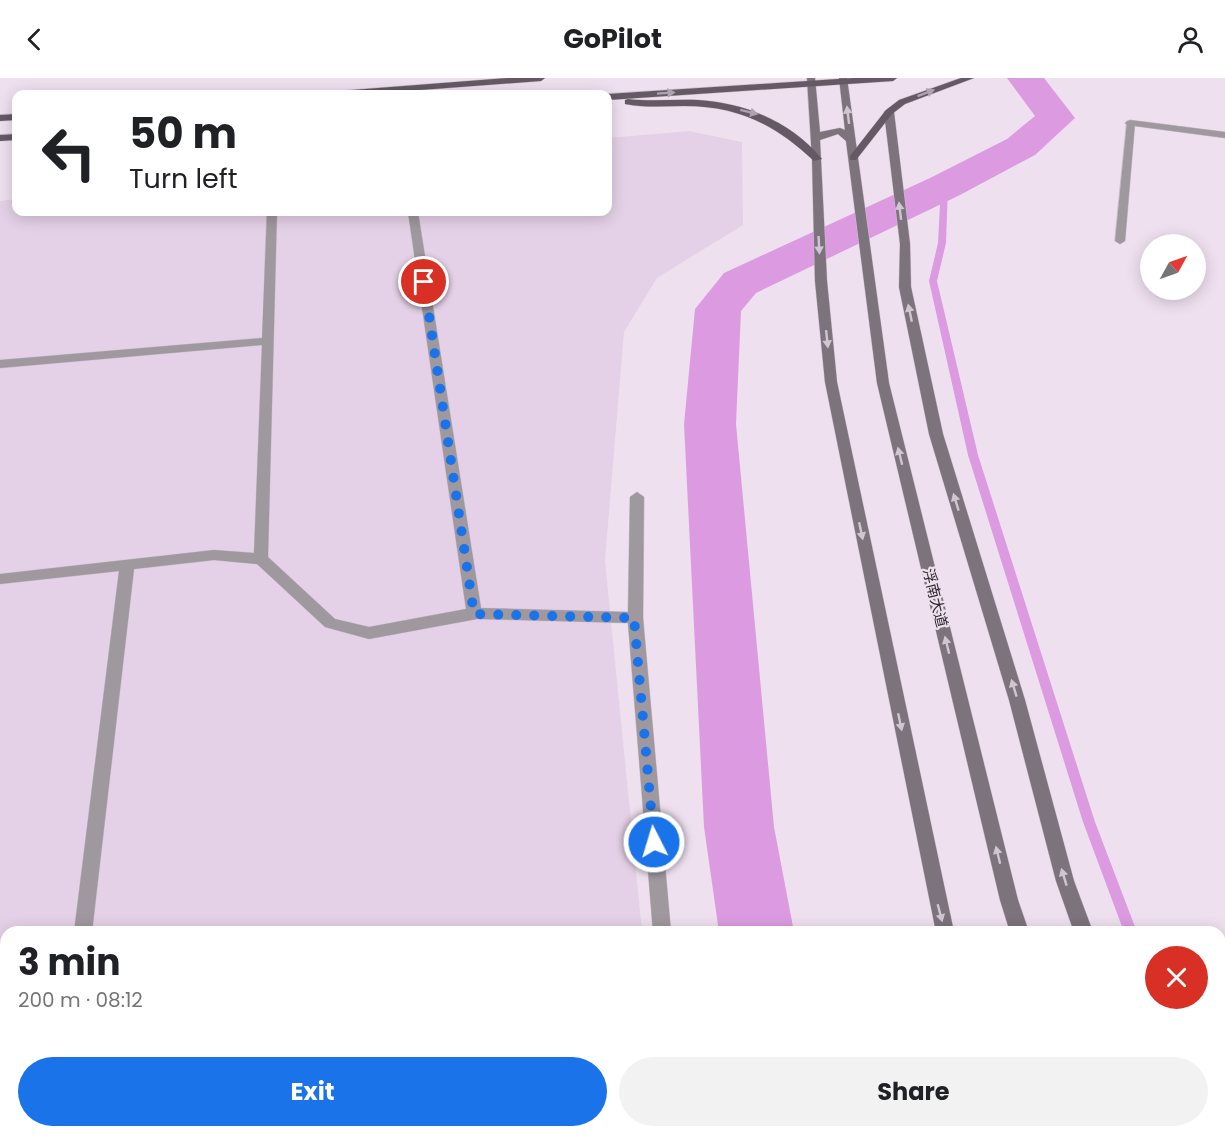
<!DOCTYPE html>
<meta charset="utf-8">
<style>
body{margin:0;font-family:Poppins,"Noto Sans SC",sans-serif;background:#f2f2f2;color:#202124;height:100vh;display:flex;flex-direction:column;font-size:22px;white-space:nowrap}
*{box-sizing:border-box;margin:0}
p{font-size:20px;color:#757577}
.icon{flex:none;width:33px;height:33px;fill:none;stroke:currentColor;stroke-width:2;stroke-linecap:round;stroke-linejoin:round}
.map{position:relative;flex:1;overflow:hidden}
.side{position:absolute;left:0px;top:848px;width:1226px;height:212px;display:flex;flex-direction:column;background:#fff;border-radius:18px 18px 0 0;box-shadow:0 3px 15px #0003}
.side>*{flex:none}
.top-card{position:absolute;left:12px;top:12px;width:600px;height:126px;border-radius:12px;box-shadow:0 3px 15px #0003;background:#fff;color:#202124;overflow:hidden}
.needle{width:39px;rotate:50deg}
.fabs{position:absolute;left:1140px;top:156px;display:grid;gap:12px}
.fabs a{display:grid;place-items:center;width:66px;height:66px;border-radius:50%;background:#fff;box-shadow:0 3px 15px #0003;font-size:30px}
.pin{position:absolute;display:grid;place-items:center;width:51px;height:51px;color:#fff;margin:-26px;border:3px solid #fff;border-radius:50%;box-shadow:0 2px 6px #0007}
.me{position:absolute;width:66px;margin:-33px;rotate:355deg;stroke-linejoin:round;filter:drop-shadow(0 0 4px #0008)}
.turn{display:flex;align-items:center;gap:21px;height:126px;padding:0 18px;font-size:27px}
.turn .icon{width:78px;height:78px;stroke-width:2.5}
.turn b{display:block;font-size:42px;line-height:51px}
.round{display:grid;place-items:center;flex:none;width:63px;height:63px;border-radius:32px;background:#f2f2f2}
.overview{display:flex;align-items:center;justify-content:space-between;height:102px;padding:0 18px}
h1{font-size:36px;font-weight:700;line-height:45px}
.action{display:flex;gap:12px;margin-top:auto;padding:12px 18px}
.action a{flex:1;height:69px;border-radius:36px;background:#1a73e8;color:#fff;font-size:24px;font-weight:700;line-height:69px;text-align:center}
.action a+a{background:#f2f2f2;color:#202124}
header{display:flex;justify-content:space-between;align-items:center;height:78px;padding:0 18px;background:#fff;font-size:27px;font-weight:700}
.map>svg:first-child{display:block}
.built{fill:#e5d1e7}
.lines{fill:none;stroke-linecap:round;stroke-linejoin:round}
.stream{fill:#dc9be1;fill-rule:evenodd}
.river{fill:#dc9be1;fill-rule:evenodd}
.lane-casing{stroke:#ccbfcd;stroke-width:1}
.street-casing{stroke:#ccbfcd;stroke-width:1}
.secondary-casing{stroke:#ccbfcd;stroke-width:1}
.primary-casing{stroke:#ccbfcd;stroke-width:1}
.lane{fill:#9f989f;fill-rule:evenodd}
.street{fill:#9f989f;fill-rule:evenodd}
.secondary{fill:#7c737d;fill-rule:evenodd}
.primary{fill:#645964;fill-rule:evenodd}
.oneway{fill:#b0a3b1}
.oneway2{fill:#d2c5d3}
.route{stroke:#1a73e8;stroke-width:10;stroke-dasharray:0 18}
.labels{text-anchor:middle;stroke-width:4.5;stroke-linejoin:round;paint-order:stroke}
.street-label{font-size:15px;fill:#2c272c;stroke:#efe0f0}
</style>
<header><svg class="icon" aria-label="back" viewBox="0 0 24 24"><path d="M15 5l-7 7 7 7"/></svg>GoPilot<svg class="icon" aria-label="person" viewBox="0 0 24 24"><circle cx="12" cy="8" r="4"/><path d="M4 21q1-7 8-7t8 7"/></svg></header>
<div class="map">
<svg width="1225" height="1058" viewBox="0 0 1225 1058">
<rect width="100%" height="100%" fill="#efe0f0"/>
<path class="built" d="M689,53l53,11 1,83 -86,53 -33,54 -19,229 37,370 -636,1v199h655l1,5h-662v-935l16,-2v13h592v-74z"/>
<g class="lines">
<path class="stream" d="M941,107l7,2 -2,56 -9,38 41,174 117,367 42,110h-13l-41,-110 -115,-367 -39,-174 9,-38z
M1202,1053h14l2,5h-14z"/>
<path class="river" d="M1007,0h37l31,40 -40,37 -77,41 -202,97 -15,18 -5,113 38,403 20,105h-75l-15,-105 -20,-403 11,-115 29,-36 206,-95 77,-39 28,-23z
M748,1053h84l1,5h-84z"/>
<defs>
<path id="lane" d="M1127,43l8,2 -10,118 -5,3 -5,-3z"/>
<path id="street" d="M1130,42l95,12v6l-98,-13 -2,-2z
M267,134h10l-9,345 67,62 34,8 97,-18 -58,-397h10l63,396 147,4 2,-115 7,-5 7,5 -1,121 28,314h-18l-25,-309 -151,-4 -108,20 -44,-12 -68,-63 -43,-4 -80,9 -42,363h-18l45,-361 -119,13v-10l214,-24 40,3 8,-208 -262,23v-8l262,-22z
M6,998v20l-6,1v-20z
M48,1053h22l-1,5h-22z
M669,1053h22v5h-22z"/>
<path id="secondary" d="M807,0h8l5,54 20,-4 5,2 -6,-52h8l42,305 129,517 11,32h-19l-10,-32 -123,-517 -31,-242 -8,-7 -18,6 7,141 10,101 117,550h-18l-111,-550 -10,-101 -3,-122z
M889,31l5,3 16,132 1,43 32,147 82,266 49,181 19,51h-19l-18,-51 -47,-181 -80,-266 -30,-147 1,-43 -16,-132z
M993,1053h22l2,5h-22z
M1079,1053h22l2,5h-22z
M1150,1053h22l2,5h-22z"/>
<path id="primary" d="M507,0h38l-4,3 -174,13h-33l5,-3z
M853,0h44l-4,3 -285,19 -1,-6z
M961,0h13l-69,26 -13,10 -36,46h-6v-4l36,-46 13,-10z
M628,21c24,3 47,0 70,1 48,3 93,22 124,59l-8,2c-38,-36 -76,-55 -129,-55 -20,0 -40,2 -60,-2v-4z
M16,36v6l-16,1v-6z
M16,56v6l-16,1v-6z"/>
</defs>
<use href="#lane" class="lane-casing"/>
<use href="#street" class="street-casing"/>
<use href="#secondary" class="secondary-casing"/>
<use href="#primary" class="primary-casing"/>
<use href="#lane" class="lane"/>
<use href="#street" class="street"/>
<use href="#secondary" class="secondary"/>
<use href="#primary" class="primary"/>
</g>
<defs><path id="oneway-solid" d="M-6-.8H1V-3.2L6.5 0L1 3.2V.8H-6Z" transform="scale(1.5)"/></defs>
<g class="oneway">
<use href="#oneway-solid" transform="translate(666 15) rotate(-4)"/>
<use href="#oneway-solid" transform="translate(926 15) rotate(-21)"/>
<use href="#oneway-solid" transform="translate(749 34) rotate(14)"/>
</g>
<g class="oneway2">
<use href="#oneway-solid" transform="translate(848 37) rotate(-97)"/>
<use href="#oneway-solid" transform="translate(900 133) rotate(-97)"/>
<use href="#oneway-solid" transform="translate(819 167) rotate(87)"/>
<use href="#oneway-solid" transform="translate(910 235) rotate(-102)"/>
<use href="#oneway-solid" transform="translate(827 261) rotate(84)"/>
<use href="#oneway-solid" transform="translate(900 378) rotate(-104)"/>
<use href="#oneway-solid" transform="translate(956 424) rotate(-107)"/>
<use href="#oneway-solid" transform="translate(861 453) rotate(78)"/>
<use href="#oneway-solid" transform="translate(947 567) rotate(-104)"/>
<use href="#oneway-solid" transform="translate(1014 610) rotate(-107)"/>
<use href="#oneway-solid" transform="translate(900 644) rotate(78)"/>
<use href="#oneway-solid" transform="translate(998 777) rotate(-104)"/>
<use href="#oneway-solid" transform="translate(1064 799) rotate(-107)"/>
<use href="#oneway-solid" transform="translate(940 835) rotate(75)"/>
</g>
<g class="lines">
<path class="route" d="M424,204l50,332 160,4 20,224"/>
</g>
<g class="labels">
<g class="street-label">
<text transform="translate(935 520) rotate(76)" y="5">浮南大道</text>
</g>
</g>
</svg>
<div class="fabs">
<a><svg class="needle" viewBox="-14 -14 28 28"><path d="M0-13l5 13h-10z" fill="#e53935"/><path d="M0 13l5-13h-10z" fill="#757577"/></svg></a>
</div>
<div class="pin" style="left:424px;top:204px;background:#d93025"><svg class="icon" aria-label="arrive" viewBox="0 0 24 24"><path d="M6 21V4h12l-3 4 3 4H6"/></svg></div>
<svg class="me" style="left:654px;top:764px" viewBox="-20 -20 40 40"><circle r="17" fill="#1a73e8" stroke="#fff" stroke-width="3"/><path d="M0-11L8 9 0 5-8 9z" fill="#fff"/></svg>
<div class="top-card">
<div class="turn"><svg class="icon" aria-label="left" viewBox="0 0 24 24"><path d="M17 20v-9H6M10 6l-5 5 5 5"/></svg><div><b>50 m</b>Turn left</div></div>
</div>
<section class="side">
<div class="overview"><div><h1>3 min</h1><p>200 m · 08:12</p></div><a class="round" style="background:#d93025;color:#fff"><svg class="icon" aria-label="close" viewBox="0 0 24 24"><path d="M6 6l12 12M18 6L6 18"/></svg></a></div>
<div class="action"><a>Exit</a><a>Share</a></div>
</section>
</div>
